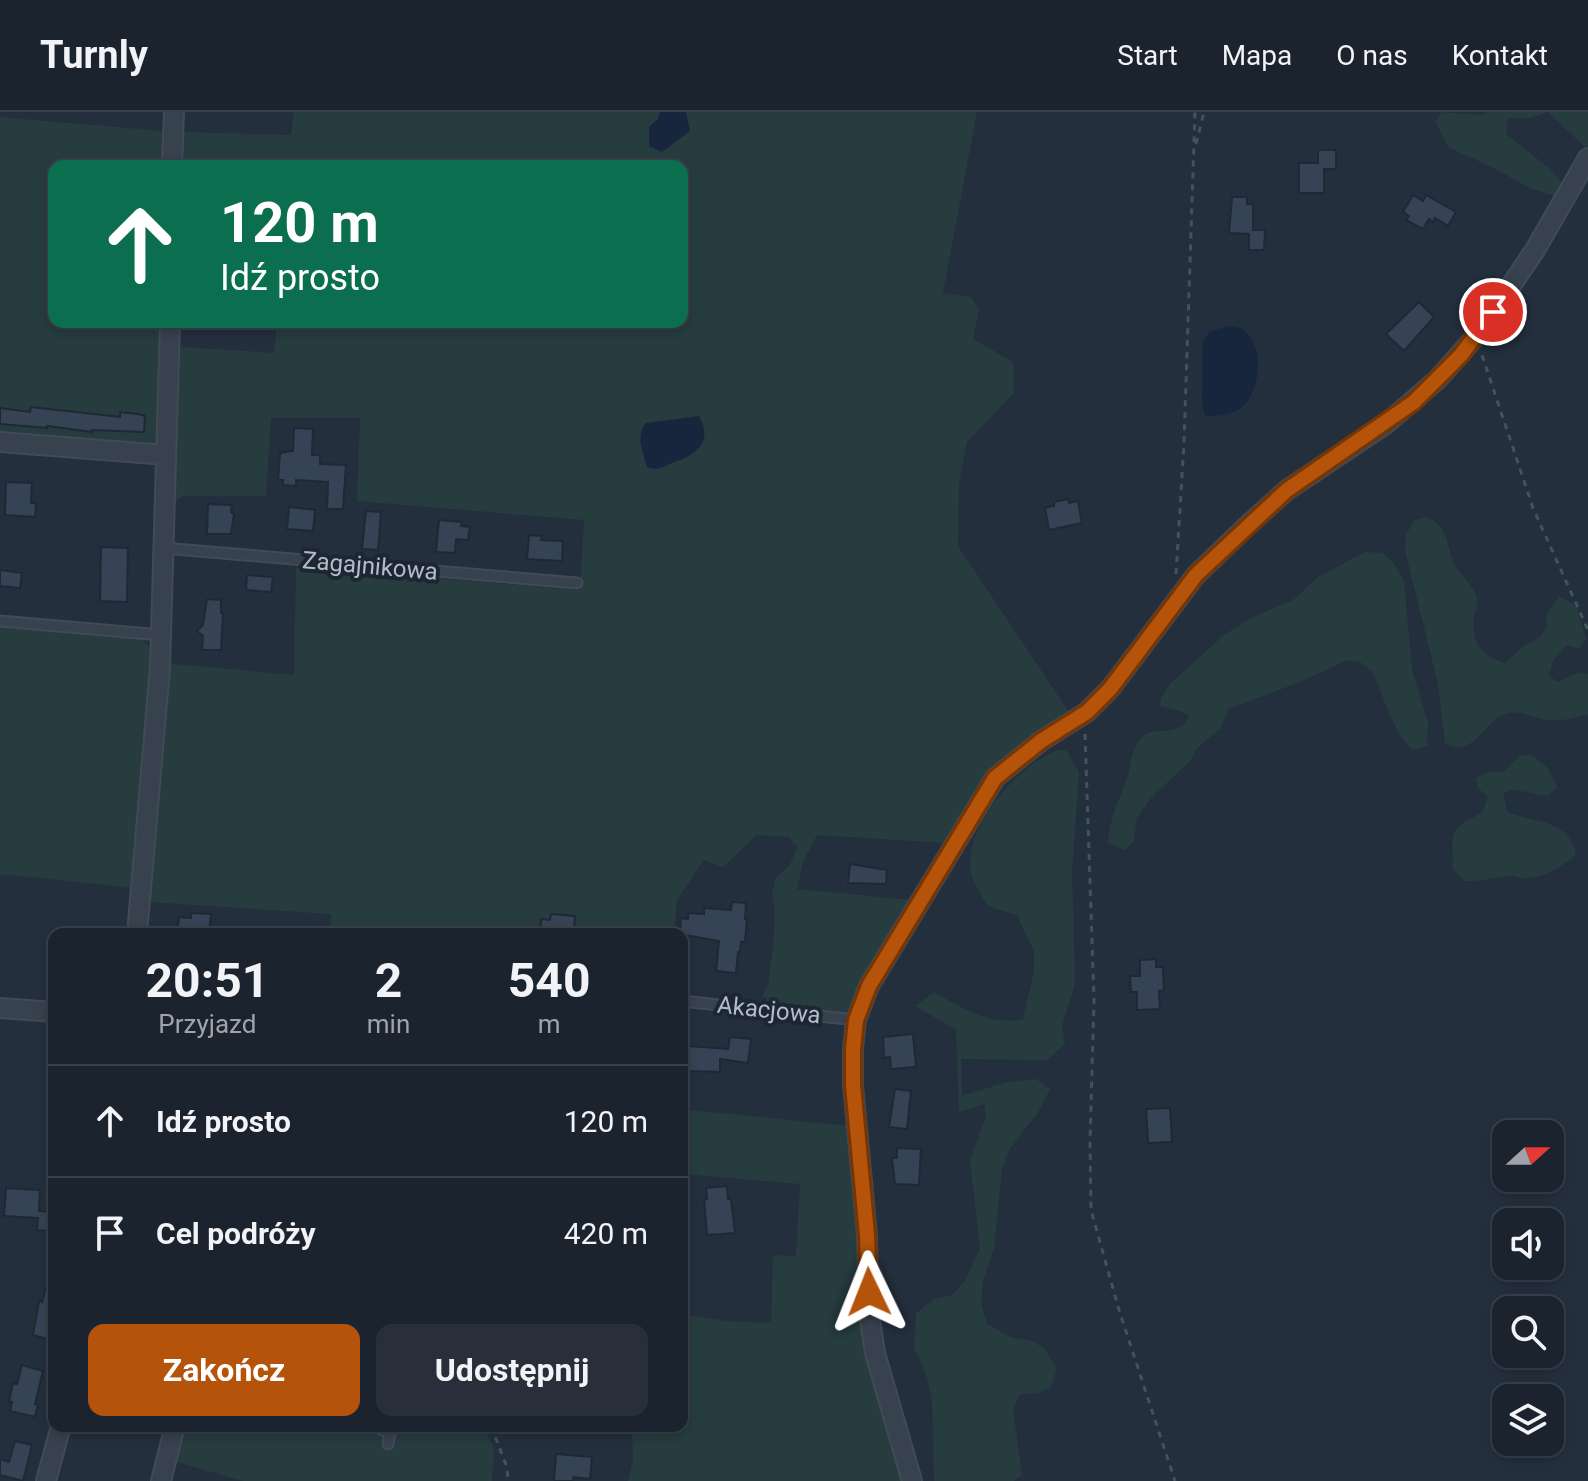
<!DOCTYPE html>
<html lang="pl">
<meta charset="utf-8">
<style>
body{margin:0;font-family:Roboto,sans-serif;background:#282f3a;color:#f1f3f6;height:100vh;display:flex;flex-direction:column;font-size:30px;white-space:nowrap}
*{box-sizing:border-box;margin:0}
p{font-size:26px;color:#a0a4aa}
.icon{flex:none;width:44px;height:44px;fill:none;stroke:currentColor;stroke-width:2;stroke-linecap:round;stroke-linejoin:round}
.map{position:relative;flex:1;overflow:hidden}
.side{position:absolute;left:48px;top:816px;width:640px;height:504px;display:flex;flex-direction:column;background:#1b232e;border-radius:16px;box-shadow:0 4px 12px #0003,0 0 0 2px #39404a}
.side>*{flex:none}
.banner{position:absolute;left:48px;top:48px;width:640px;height:168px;border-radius:16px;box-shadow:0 4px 12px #0003,0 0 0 2px #39404a;background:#0b6e4f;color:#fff;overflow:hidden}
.needle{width:52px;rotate:69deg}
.controls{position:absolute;left:1492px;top:1008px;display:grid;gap:16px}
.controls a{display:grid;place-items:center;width:72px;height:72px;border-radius:16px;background:#1b232e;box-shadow:0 4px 12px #0003,0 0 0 2px #39404a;font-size:40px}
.pin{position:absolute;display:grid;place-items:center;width:68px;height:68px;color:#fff;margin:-34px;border:4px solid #fff;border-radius:50%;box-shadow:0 2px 8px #0007}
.me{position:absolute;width:88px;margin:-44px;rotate:358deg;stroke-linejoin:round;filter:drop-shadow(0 0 6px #0008)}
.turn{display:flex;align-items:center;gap:28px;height:168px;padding:0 40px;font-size:36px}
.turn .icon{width:104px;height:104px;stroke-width:2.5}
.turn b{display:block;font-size:56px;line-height:68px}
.eta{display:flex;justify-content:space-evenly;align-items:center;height:136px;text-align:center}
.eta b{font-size:48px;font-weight:700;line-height:56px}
.button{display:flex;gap:16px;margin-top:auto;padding:16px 40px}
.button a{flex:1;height:92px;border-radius:16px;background:#b45309;color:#fff;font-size:32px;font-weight:700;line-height:92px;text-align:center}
.button a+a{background:#282f3a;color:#f1f3f6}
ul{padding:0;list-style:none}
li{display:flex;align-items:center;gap:24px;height:112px;padding:0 40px;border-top:2px solid #39404a}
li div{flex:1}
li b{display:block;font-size:30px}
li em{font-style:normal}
header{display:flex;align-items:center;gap:48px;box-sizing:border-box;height:112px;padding:0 40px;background:#1b232e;border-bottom:2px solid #39404a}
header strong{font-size:38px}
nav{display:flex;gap:44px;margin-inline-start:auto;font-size:28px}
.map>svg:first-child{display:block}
.green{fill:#263c3f}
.water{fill:#17263c}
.building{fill:#364354;stroke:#1f2835;stroke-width:2}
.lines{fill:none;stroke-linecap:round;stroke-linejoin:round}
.lane-casing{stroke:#414a57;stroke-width:13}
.street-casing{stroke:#414a57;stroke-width:22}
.path{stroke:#3f5557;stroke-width:3;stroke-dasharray:6 6;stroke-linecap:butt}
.lane{stroke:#38414e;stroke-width:9}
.street{stroke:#38414e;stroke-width:18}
.route-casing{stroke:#753606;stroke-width:20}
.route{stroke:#b45309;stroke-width:14}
.labels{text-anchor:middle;stroke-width:8;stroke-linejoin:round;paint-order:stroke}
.street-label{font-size:24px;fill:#b4bcc9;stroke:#1d2633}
</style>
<header>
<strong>Turnly</strong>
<nav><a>Start</a><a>Mapa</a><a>O nas</a><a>Kontakt</a></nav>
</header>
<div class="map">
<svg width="1588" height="1369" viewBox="0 0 1588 1369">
<rect width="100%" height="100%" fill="#242f3e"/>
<path class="green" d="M294,0h683l-34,181 28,4 8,12 -6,30 40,23 1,31 -47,49 -8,42 -1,62 115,172 -102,93 -27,32 -127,-8 -14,27 -6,27 114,11 -62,109 -7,6 -77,-8 2,-10h-5l6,-12 5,-39 2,-34 -3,-17 3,-17 15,-13 7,-18 -8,-10 -32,-2 -34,32 -19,-7 -27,40 -3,34h-344l1,-20 -183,-12 16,-239 130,12 2,-108 284,23 4,-70 -227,-19 3,-83h-89l-5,78h-83l-11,8 2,-166 7,9 93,6 3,-31h405v-156h-501l1,-34 109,3z
M1442,0l40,3 9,-3h57l-18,6 -22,1 -2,15 44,35 14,16 -9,11 -23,-7 -40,-22 -43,-19 -14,-26z
M1548,0h40v38z
M0,5l162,14 2,35h-110v156h111l-7,140 -158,-12z
M1427,405c6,3 10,5 14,11 8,11 7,23 13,35 6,13 21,22 23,36 1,7 -2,12 -3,19 -3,25 8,38 31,45l20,-18 15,-8 6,-9 1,-14 12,-18 17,10 10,33 -7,10 -12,-4 -14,16 -4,14 8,7 22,-10 9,2v40c-17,5 -32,9 -49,4 -12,-3 -19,-7 -31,-5 -25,6 -31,45 -63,31l-7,-60 -33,-133 1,-17 9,-14z
M1365,440l17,1 11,9 11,18 8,90 16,52 -1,24 -15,4 -12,-15 -12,-24 -15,-39 -13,-10 -12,-2 -53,24 -67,25 -7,19 -24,20 -7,13 -39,37 -14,20 -3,23 -10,9 -16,-7c1,-24 11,-42 19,-65 5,-14 4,-35 19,-44 12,-7 33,4 43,-18l-9,-5 -20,-5 1,-8 10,-15 53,-48 27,-17 42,-18 25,-23z
M0,513l140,12 12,13 -17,238 -135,-14z
M1058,638h8l13,22 -7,100 3,112 -13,42 3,18 -18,16 -86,-1 1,37 45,-14 29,-3 14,10 -13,25 -28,36 -7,19 -8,79 -11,34 -2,21 6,21 23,13 22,4 12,7 13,21 -6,18 -13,6 -18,1 -7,14 9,67 -8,6h-80l-2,-80 -6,-27 -12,-26 2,-35 18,-14 18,-4 12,-13 16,-33 -10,-88 16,-46 -2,-11 -25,8 -3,-82 -41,-24 20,-14c27,17 56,34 88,27l11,-48v-19l-17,-37c-9,-3 -23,-5 -30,-11 -4,-3 -7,-12 -10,-16 -28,-47 39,-123 81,-138z
M1531,642l16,13 11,20 -11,9 -36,-7 -8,5 4,17c28,14 60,6 69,43 -14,14 -32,24 -53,24 -4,0 -8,-2 -13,-2 -15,1 -28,6 -45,5l-12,-12c-1,-39 -5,-39 30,-57l5,-15 -10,-9 -2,-10 12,-6h15l17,-16z
M682,997l167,17 13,136 43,219h-277l5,-21 -1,-34h50v-112l45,7 44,2 2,-68 23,1 4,-72 -118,-10z
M182,1314h291l14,7 7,16 -2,32h-249l-70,-20z"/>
<path class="water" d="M660,0h26l4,19 -28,21 -13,-6v-19l9,-8z
M1230,214c4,1 9,1 12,3 24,16 19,63 -1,79 -8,7 -26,8 -36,8l-3,-12 1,-62 7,-11z
M699,304c15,26 -3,39 -27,47 -9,4 -16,8 -25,4 -4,-15 -12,-31 -1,-44z"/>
<path class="building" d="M1318,38h18v19h-12v24h-25v-30h19z
M1413,83l10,6 3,-6 30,17 -8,14 -13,-8 -2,4 -4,-3 -6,10 -17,-9 3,-4 -6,-4z
M1232,85h15v7h6v26h12l-1,20h-15v-16l-20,-1z
M1419,190l15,15 -30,34 -18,-17z
M31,295l89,10v-5l18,2 7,2 -1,16 -52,-2v2l-45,-6v2l-47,-4v-16l30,4z
M294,316l19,1 -1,26h8v9l26,1 -3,44h-16l1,-27 -32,-2v6l-13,-1v-5h-5l2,-27 13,-2z
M6,370l26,1 -1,20h5l-1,14 -30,-2z
M1068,387l1,4 9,-2 4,22 -33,7 -4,-22 9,-2v-4z
M208,392l24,1 -1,7 3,3 -3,19h-24z
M289,395l26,3 -2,21 -26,-2z
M366,399l15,1 -3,38 -16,-1z
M439,408l23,2 -1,4 9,1 -2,13 -12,-1 -1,14 -19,-1z
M529,423l13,1 -1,4 22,1 -1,20 -35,-2z
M101,435l27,1 -1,54 -27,-1z
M0,458l22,3 -2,15 -20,-2z
M247,463l26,2 -2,15 -25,-2z
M207,487l14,1v13h2l-2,37h-19l1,-14 -6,-5 6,-6z
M850,752l37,6 -1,14 -38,-1z
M732,790l14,1 -1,16h2l-2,23h-4l-1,10h-2l-2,21 -20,-2 3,-30 -39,-7 1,-16 7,1v-6l16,1v-6l27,2z
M191,801l20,1 -2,20h-32l2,-17 12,1z
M551,802l24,2 -1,18h-34l1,-15 9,1z
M1156,847v8h7l1,23 -5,1 1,18 -23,1v-18h-6l-1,-16h10v-16z
M913,922l3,33 -25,2 -1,-12 -6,1 -1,-21z
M730,925l21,2 -3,24 -28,-4v13l-32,-1 1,-25 39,3z
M895,977l16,2 -4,38 -18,-2z
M1170,996l2,34 -24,1 -2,-34z
M897,1036l24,1 -2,36 -24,-1 -3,-26h5z
M727,1074l1,13h3l4,34 -28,2 -3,-35 3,-1 -1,-11z
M6,1076l34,2 -1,21 15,1v19l-17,-1 1,-12 -34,-2z
M50,1161l4,1v67l-21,-6 6,-34 3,1z
M22,1253l21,6 -8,33h3l-3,13 -25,-6 2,-9 -3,-1 4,-18 4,1z
M15,1329l17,4 -9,36 -23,-6v-16l9,3z
M556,1342l36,3 -2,22 -17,-2v4h-19z"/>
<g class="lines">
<defs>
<path id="lane" d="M163,436l414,35
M0,509l161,14
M682,889l174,19
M373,1314l17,7 -2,11"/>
<path id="street" d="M172,54l2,-54
M0,330l166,13
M137,822l23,-266 10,-346
M0,896l54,4
M46,1369l15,-55
M161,1369l14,-55
M912,1369l-37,-128 -6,-40 -2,-78 -14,-150v-36l3,-29 13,-34 126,-208 46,-37 46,-29 23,-23 86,-114 51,-49 40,-36 100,-67 50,-43 39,-44 28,-40 31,-46 53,-92"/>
</defs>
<use href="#lane" class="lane-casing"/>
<use href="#street" class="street-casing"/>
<path class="path" d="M1196,32l8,-32
M1482,243l51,153 55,122
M1176,462l8,-131 11,-331
M1085,622l9,266 -4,141 1,69 28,100 56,171
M491,1314l16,41 1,14"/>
<use href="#lane" class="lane"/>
<use href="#street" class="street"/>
</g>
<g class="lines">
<defs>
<path id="route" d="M869,1180l-2,-57 -14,-150v-36l3,-29 13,-34 126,-208 46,-37 46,-29 23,-23 86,-114 91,-85 127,-88 47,-47 32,-43"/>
</defs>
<use href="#route" class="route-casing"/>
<use href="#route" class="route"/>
</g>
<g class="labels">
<g class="street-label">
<text transform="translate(370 454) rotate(5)" y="8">Zagajnikowa</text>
<text transform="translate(769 898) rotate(6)" y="8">Akacjowa</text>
</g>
</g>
</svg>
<div class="controls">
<a><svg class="needle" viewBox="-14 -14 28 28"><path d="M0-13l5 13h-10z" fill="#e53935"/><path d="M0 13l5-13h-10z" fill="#a0a4aa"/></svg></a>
<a><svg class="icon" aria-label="sound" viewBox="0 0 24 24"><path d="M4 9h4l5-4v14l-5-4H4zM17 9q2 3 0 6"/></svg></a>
<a><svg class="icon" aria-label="search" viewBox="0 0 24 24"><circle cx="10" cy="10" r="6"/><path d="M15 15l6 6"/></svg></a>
<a><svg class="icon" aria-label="layers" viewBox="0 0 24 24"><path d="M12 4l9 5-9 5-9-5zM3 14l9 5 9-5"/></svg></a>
</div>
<div class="pin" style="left:1493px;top:200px;background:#d93025"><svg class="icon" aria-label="arrive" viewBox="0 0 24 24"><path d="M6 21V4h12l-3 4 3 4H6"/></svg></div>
<svg class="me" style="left:869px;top:1180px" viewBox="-20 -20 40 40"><path d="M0-17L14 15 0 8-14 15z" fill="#b45309" stroke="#fff" stroke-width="4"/></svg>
<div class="banner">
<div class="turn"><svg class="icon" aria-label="ahead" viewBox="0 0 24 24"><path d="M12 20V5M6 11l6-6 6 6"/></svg><div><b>120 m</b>Idź prosto</div></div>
</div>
<section class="side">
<div class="eta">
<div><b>20:51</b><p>Przyjazd</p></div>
<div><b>2</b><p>min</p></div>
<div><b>540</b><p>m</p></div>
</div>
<ul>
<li><svg class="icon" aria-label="ahead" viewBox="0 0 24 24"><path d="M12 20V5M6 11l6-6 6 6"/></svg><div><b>Idź prosto</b></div><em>120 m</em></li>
<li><svg class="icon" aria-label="arrive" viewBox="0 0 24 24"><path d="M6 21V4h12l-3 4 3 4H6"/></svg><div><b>Cel podróży</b></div><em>420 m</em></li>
</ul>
<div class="button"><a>Zakończ</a><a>Udostępnij</a></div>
</section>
</div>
